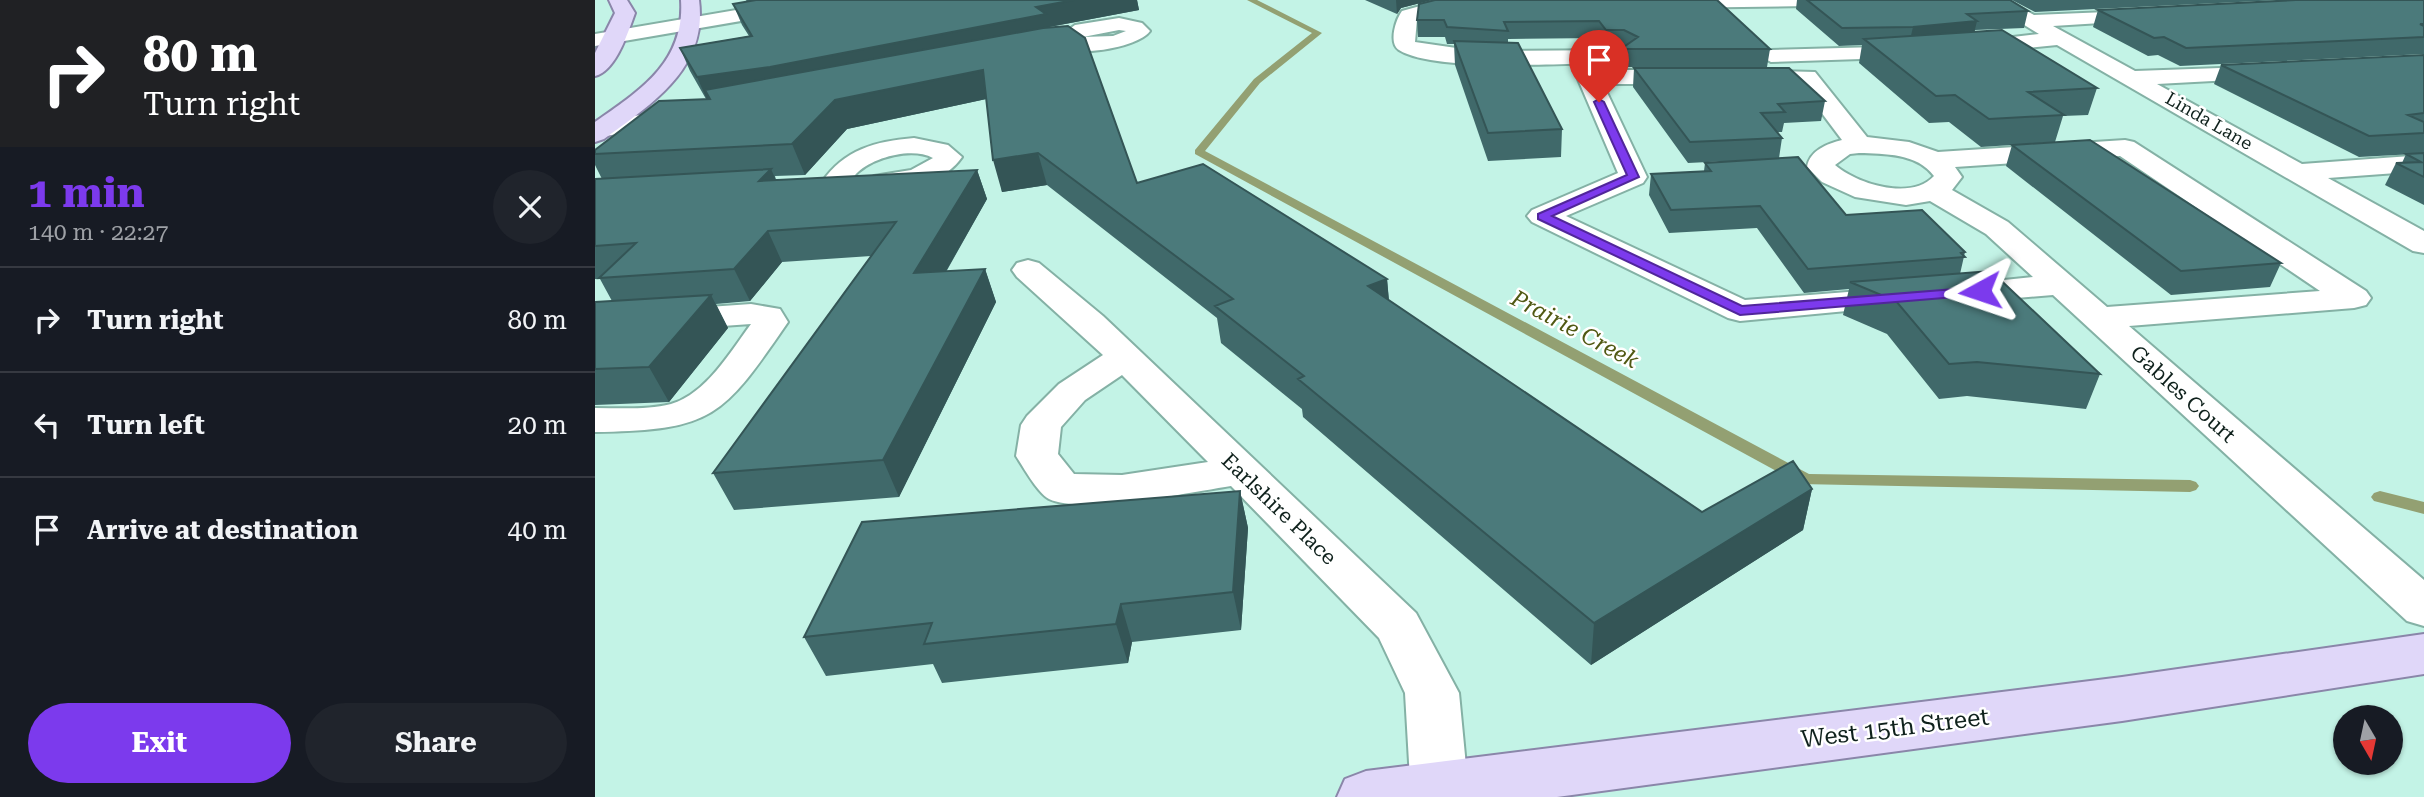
<!DOCTYPE html>
<meta charset="utf-8">
<style>
body{margin:0;font-family:"Roboto Serif",serif;background:#20242c;color:#f1f3f6;height:100vh;display:flex;flex-direction:column;font-size:26px;white-space:nowrap}
*{box-sizing:border-box;margin:0}
p{font-size:23px;color:#9ea1a6}
.icon{flex:none;width:38px;height:38px;fill:none;stroke:currentColor;stroke-width:2;stroke-linecap:round;stroke-linejoin:round}
.map{position:relative;flex:1;overflow:hidden}
.drawer{display:flex;flex-direction:column;background:#171b24;width:595px}
.drawer>*{flex:none}
.top-card{background:#202124;color:#fff;overflow:hidden}
.needle{width:46px;rotate:171deg}
.buttons{position:absolute;left:1738px;top:705px;display:grid;gap:14px}
.buttons a{display:grid;place-items:center;width:70px;height:70px;border-radius:50%;background:#171b24;box-shadow:0 2px 5px #0004;font-size:35px}
.pin{position:absolute;display:grid;place-items:center;width:60px;height:60px;color:#fff;margin:-72px -30px;border-radius:50% 50% 50% 0;rotate:-45deg;box-shadow:0 0 7px #0007}
.pin .icon{rotate:45deg}
.me{position:absolute;width:77px;margin:-38px;rotate:265deg;stroke-linejoin:round;filter:drop-shadow(0 0 5px #0008)}
.turn{display:flex;align-items:center;gap:24px;height:147px;padding:0 28px;font-size:32px}
.turn .icon{width:91px;height:91px;stroke-width:2.5}
.turn b{display:block;font-size:49px;line-height:60px}
.round{display:grid;place-items:center;flex:none;width:74px;height:74px;border-radius:37px;background:#20242c}
.head{display:flex;align-items:center;justify-content:space-between;height:119px;padding:0 28px}
h1{font-size:42px;font-weight:700;line-height:52px;color:#7c3aed}
.cta{display:flex;gap:14px;margin-top:auto;padding:14px 28px}
.cta a{flex:1;height:80px;border-radius:42px;background:#7c3aed;color:#fff;font-size:28px;font-weight:700;line-height:80px;text-align:center}
.cta a+a{background:#20242c;color:#f1f3f6}
ul{padding:0;list-style:none}
li{display:flex;align-items:center;gap:21px;height:105px;padding:0 28px;border-top:2px solid #363941}
li div{flex:1}
li b{display:block;font-size:26px}
li em{font-style:normal}
main{display:flex;flex:1;min-height:0}
.map>svg:first-child{display:block}
.lines{fill:none;stroke-linecap:round;stroke-linejoin:round}
.stream{fill:#93a072;fill-rule:evenodd}
.minor-casing{stroke:#84b1a5;stroke-width:4}
.major-casing{stroke:#8a86a9;stroke-width:4}
.minor{fill:#fff;fill-rule:evenodd}
.major{fill:#e0d7f9;fill-rule:evenodd}
.wall{fill:#40696a}
.shaded-wall{fill:#345556}
.building{fill:#4b7a7b;stroke:#345556;stroke-width:2}
.route{fill:#7c3aed;stroke:#51269a;stroke-width:2}
.labels{text-anchor:middle;stroke-width:5;stroke-linejoin:round;paint-order:stroke}
.far-street-label{font-size:18px;fill:#0f211c;stroke:#fff}
.street-label{font-size:21px;fill:#0f211c;stroke:#fff}
.water-label{font-size:23px;font-style:italic;fill:#505913;stroke:#fff}
.near-street-label{font-size:24px;fill:#0f211c;stroke:#fff}
</style>
<main>
<section class="drawer">
<div class="top-card">
<div class="turn"><svg class="icon" aria-label="right" viewBox="0 0 24 24"><path d="M7 20v-9h11M14 6l5 5-5 5"/></svg><div><b>80 m</b>Turn right</div></div>
</div>
<div class="head"><div><h1>1 min</h1><p>140 m · 22:27</p></div><a class="round"><svg class="icon" aria-label="close" viewBox="0 0 24 24"><path d="M6 6l12 12M18 6L6 18"/></svg></a></div>
<ul>
<li><svg class="icon" aria-label="right" viewBox="0 0 24 24"><path d="M7 20v-9h11M14 6l5 5-5 5"/></svg><div><b>Turn right</b></div><em>80 m</em></li>
<li><svg class="icon" aria-label="left" viewBox="0 0 24 24"><path d="M17 20v-9H6M10 6l-5 5 5 5"/></svg><div><b>Turn left</b></div><em>20 m</em></li>
<li><svg class="icon" aria-label="arrive" viewBox="0 0 24 24"><path d="M6 21V4h12l-3 4 3 4H6"/></svg><div><b>Arrive at destination</b></div><em>40 m</em></li>
</ul>
<div class="cta"><a>Exit</a><a>Share</a></div>
</section>
<div class="map">
<svg width="1829" height="797" viewBox="0 0 1829 797">
<rect width="100%" height="100%" fill="#c3f3e6"/>
<g class="lines">
<path class="stream" d="M652,0h10l65,33 -62,50 -55,68 604,323 381,6 6,2 3,4 -3,4 -6,2 -390,-8 -605,-330v-4l59,-71 58,-46z
M1785,491l44,11v12l-50,-13 -3,-4 3,-4z"/>
<defs>
<path id="minor" d="M200,0h43l-9,6 -234,40v-12z
M847,0h31l-2,4 -54,15 -2,23 62,9 146,-1 11,6 -11,6c-47,1 -188,11 -224,-12 -11,-7 -3,-31 3,-39z
M1063,0h158l-9,6 -141,2 -7,-2z
M1389,0h23l27,15 122,-5 3,4 -3,4 -7,2 -96,6 82,45 142,-5 3,5 -3,5 -8,2 -112,6 145,80 122,-9v16l-96,7 96,53v22l-11,-2 -356,-206 -87,9 -7,-2 -4,-4 4,-4 7,-2 69,-8z
M524,18l23,5 8,8c-13,18 -85,29 -98,11l23,-17zM524,30l7,1 -13,5 -30,1z
M1319,46l8,1 3,5 -3,5 -151,5 -11,-6 11,-6z
M993,70h99l11,7 -11,7h-84l44,93 -4,6 -77,33 179,84 153,-12 12,3 5,7 -5,7 -170,16 -12,-3 -196,-96 -5,-6 5,-6 86,-37 -41,-96z
M1152,70l68,2 52,65 42,5 29,10 187,-12 9,2 232,149 5,7 -5,7 -12,3 -225,18 295,254v46l-17,-5 -354,-326 -95,8 -12,-3 -5,-7 5,-7 87,-9 -47,-43 -56,-33 -24,4 -51,-8 -33,-15 -15,-15c3,-17 20,-23 35,-27l-42,-56 -61,-2 -3,-5zM1264,153c26,1 58,0 75,23 -23,25 -77,8 -99,-11l15,-11zM1525,156l200,135 -213,16 -99,-85 -56,-32 10,-13 -7,-10z
M84,109l9,2 3,5 -3,5 -93,17v-16z
M319,138l34,7 14,12c-18,26 -58,38 -88,31l-4,-6 4,-6 37,-6 22,-12c-21,-11 -58,-1 -75,14 -6,5 -8,14 -15,17 -6,2 -11,0 -17,-1l-4,-6c22,-32 53,-41 92,-44z
M433,260l11,3 64,53 313,297 43,80 10,104h-58l-6,-104 -26,-55 -148,-152c-39,6 -149,29 -182,13 -12,-7 -25,-31 -33,-43l5,-31 6,-9 32,-32 44,-29 -86,-78 -5,-7 5,-7zM527,375l86,87 -86,13 -48,-1 -16,-20 3,-27 24,-27z
M156,304l29,5 8,13c-66,96 -75,108 -193,110v-24c25,0 52,2 76,-4 35,-10 60,-53 80,-80l-156,11v-20z"/>
<path id="major" d="M14,0h18l8,13c-7,19 -19,58 -40,63v-23l20,-40z
M86,0h18c9,68 -46,103 -95,139l-9,3v-20c46,-32 90,-60 86,-122z
M1829,634v40l-302,47 -565,76h-220l8,-18 21,-8 756,-94z"/>
</defs>
<use href="#minor" class="minor-casing"/>
<use href="#major" class="major-casing"/>
<use href="#minor" class="minor"/>
<use href="#major" class="major"/>
</g>
<path class="wall" d="M151,0h391l2,10 -90,17 88,156 250,96 2,21 313,212 110,-23 -9,41 -212,135 -288,-248 -1,-8 -81,-66 -4,-25 -170,-133 -45,7 -16,-93 -139,30 -42,46 -30,1 1,4 201,-10 10,29 -41,73 39,-3 11,33 -97,195 -165,13 -21,-37 158,-217 -89,6 -32,39 -34,3 12,24 -59,74 -74,3v-103l17,-1 -12,-22h-5v-100h7l-7,-14v-15l111,-51 -16,-28 -10,-23 69,-12 -7,-11 -9,-21 14,-2z
M770,0h67l-31,8 -4,6z
M1122,0l53,49 -3,18h-148l-2,-2 1,-18h-13l-6,-9 -91,1v4l54,86 -1,28 -73,4 -33,-96 -1,-21h-7l-2,-7h-27l-1,-17z
M1202,0h213l18,11 -4,17 -49,2 -1,2 123,56 -9,27 -25,1 -8,26 -74,5 -32,-25 -20,1 -70,-60 3,-18 -23,1 -43,-37z
M1417,0h267l-244,12z
M1829,0v54l-244,12 -22,-11 -10,1 -55,-29 5,-17z
M1829,55v150l-39,-20 11,-22h6l4,-9h8l-55,3 -145,-73 7,-19z
M1039,68l191,33 -4,20 -37,2 -2,9h-5l5,6 -3,20 67,57 119,37 -5,22 140,100 -14,35 -119,-13 -28,3 -52,-65 -44,-19 6,-26 -45,4 -47,-65 -88,5 -20,-38 2,-21 53,-3 1,-8 23,-2 -40,2 -55,-76z
M1417,145l269,118 -11,24 -99,8 -165,-129z
M645,491l8,37 -7,102 -109,12 -4,21 -186,20 -9,-19 -107,12 -22,-39z"/>
<path class="shaded-wall" d="M479,0h63l2,10 -90,17 2,8 -346,55 5,11 -2,1 -11,-25 339,-70z
M801,0h36l-31,8 -4,6z
M1382,21l-4,17 -64,6 4,-17z
M388,70l8,28 -144,31 -42,46 -13,-31 43,-44z
M443,153l9,32 -45,7 -9,-32z
M176,169l13,29 -25,-17z
M382,170l10,29 -61,107 -12,-33z
M173,231l14,31 -32,39 -16,-32z
M390,269l11,33 -97,195 -16,-37z
M792,279l3,36 -22,-29z
M116,295l17,33 -59,74 -20,-35z
M1217,489l-9,41 -212,135 3,-42z
M645,491l8,37 -7,102 -8,-38z
M526,604l11,38 -4,21 -12,-39z"/>
<path class="building" d="M161,0h318l-38,7 10,7 -276,53 -73,10 -17,-29 72,-12 -19,-32z
M840,0h282l53,49h-150l-2,-2 7,-1 13,-9 -14,-7h-18l-7,-9 -95,1 4,9 -61,-4 -3,-7h-27l2,-16z
M1212,0h203l18,11 -61,3 10,7 -64,6 -71,1z
M1701,0h128v24h-4l4,2v11l-238,11 -22,-11 -10,1 -56,-28z
M473,26l17,12 52,145 66,-19 184,115 -19,7 334,226 91,-51 19,28 -218,134 -296,-244 6,-3 -89,-70 18,-7 -195,-146 -45,7 -10,-90 -148,30 -43,44 -197,10v-4l64,-49 51,-2 -5,-9 338,-62z
M1407,30l95,58 -69,4 36,23 -75,4 -34,-24 -19,1 -72,-57z
M859,41l64,2 44,86 -74,4z
M1829,55v58l-16,2 16,7v11l-55,3 -148,-71z
M1039,68h155l36,33 -47,3 7,8 -24,1 21,25 -92,4z
M1495,140l191,123 -100,8 -169,-126z
M1829,153v24l-28,-14 25,-1 -15,-8z
M1203,157l48,58 76,-5 43,42 -4,1 4,4 -157,12 -48,-63 -89,4 -20,-36 60,-3 -6,-8z
M176,169l-12,12 218,-11 -63,103 71,-4 -102,191 -170,13 183,-251 -128,9 -34,38 -135,9 37,-35 -41,3v-67z
M1396,271l109,103 -123,-12 -28,2 -53,-63 -46,-19z
M116,295l-62,72 -54,2v-67z
M645,491l-7,101 -112,12 -5,20 -192,20 8,-21 -128,14 58,-115z"/>
<path class="route" d="M1004,99l5,3 35,75 -87,39 190,90 238,-19 7,4 -7,4 -240,20 -202,-96v-5l89,-39 -33,-73z"/>
<g class="labels">
<g class="far-street-label">
<text transform="translate(1614 121) rotate(30)" y="6">Linda Lane</text>
</g>
<g class="street-label">
<text transform="translate(1588 394) rotate(42)" y="7">Gables Court</text>
<text transform="translate(684 509) rotate(44)" y="7">Earlshire Place</text>
</g>
<g class="water-label">
<text transform="translate(980 329) rotate(28)" y="8">Prairie Creek</text>
</g>
<g class="near-street-label">
<text transform="translate(1300 728) rotate(-7)" y="8">West 15th Street</text>
</g>
</g>
</svg>
<div class="buttons">
<a><svg class="needle" viewBox="-14 -14 28 28"><path d="M0-13l5 13h-10z" fill="#e53935"/><path d="M0 13l5-13h-10z" fill="#9ea1a6"/></svg></a>
</div>
<div class="pin" style="left:1004px;top:102px;background:#d93025"><svg class="icon" aria-label="arrive" viewBox="0 0 24 24"><path d="M6 21V4h12l-3 4 3 4H6"/></svg></div>
<svg class="me" style="left:1385px;top:291px" viewBox="-20 -20 40 40"><path d="M0-17L14 15 0 8-14 15z" fill="#7c3aed" stroke="#fff" stroke-width="4"/></svg>
</div>
</main>
